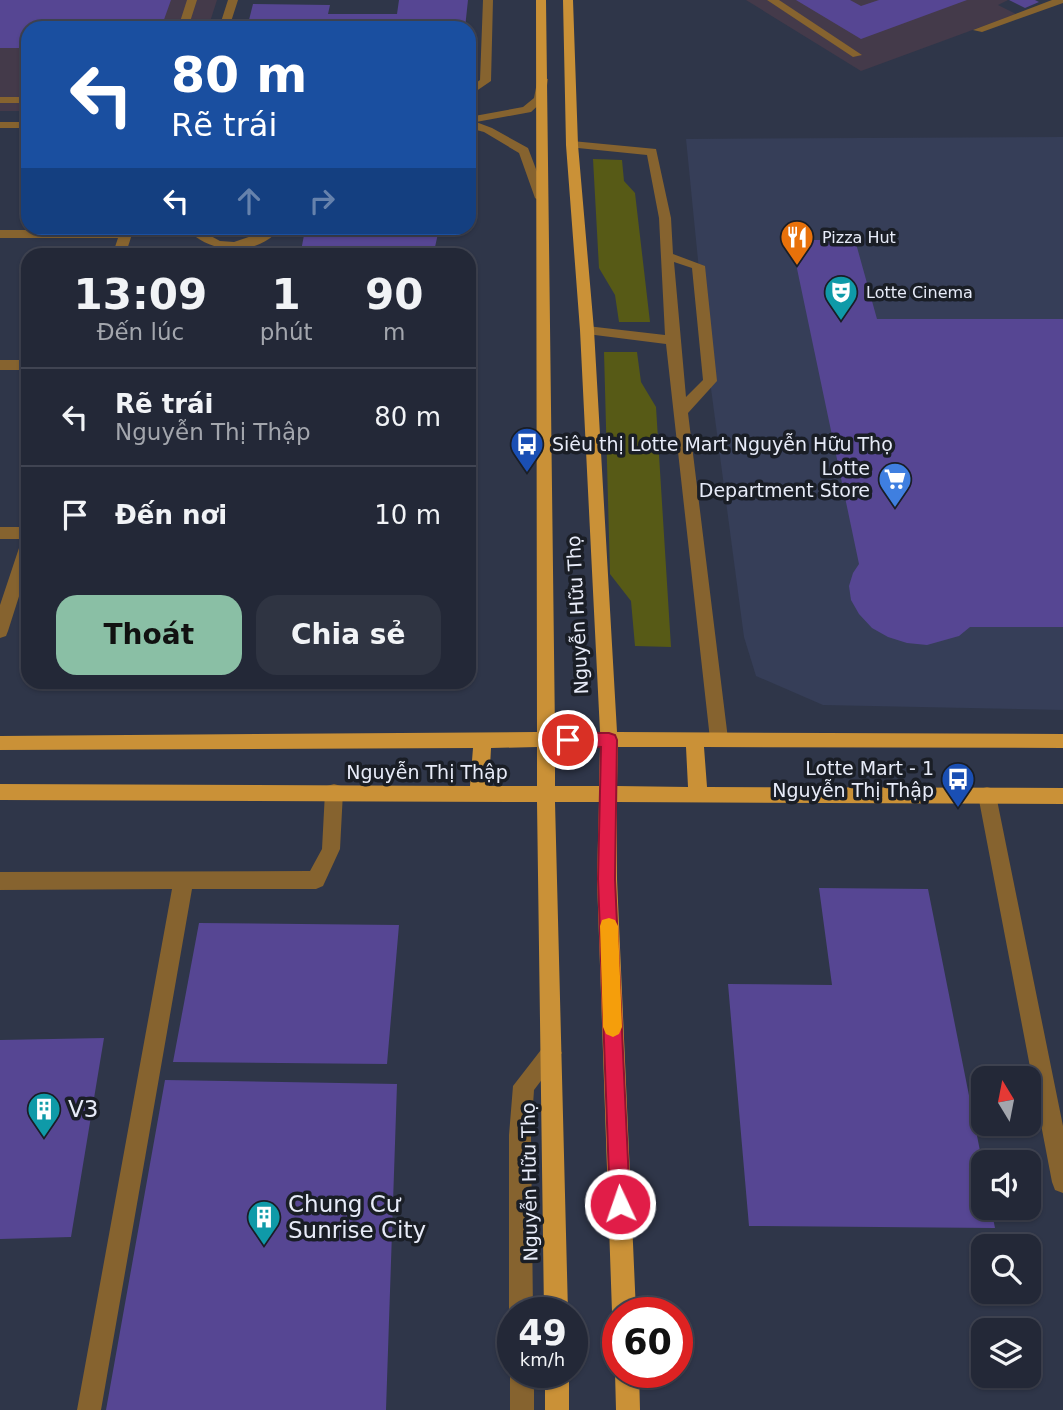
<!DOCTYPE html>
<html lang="vi">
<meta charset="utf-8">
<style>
body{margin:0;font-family:"DejaVu Sans",sans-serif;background:#2f3442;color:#f1f3f6;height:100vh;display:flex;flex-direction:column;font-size:26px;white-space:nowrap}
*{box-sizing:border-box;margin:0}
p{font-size:23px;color:#a3a6ad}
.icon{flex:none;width:38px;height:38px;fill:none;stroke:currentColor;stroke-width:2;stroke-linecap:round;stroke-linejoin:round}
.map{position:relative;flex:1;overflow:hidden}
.side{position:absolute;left:21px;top:248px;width:455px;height:441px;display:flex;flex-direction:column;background:#232837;border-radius:21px;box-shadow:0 2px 5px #0004,0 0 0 2px #404452}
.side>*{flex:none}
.hud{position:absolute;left:21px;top:21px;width:455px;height:214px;border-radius:21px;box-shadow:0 2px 5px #0004,0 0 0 2px #404452;background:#1a4fa0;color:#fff;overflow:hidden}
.needle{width:46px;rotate:350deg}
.buttons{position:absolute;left:971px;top:1066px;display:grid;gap:14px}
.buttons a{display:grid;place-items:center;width:70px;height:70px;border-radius:14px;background:#232837;box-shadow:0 2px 5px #0004,0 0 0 2px #404452;font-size:35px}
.speed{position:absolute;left:497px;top:1297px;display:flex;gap:14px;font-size:35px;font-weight:700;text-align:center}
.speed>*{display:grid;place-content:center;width:91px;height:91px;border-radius:50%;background:#232837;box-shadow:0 2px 5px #0004,0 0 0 2px #404452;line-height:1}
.speed small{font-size:18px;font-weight:400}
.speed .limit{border:10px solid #d22;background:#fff;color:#111}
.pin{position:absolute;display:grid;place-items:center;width:60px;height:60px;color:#fff;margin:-30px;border:4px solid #fff;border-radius:50%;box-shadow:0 2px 7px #0007}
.me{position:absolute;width:77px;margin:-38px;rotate:357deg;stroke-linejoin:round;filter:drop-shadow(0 0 5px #0008)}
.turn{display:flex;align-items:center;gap:24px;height:147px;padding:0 35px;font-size:32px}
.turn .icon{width:91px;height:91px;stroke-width:2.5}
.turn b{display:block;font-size:49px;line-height:60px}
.lanes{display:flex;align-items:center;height:66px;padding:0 35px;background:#0003;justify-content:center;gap:35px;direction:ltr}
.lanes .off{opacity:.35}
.eta{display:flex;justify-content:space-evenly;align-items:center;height:119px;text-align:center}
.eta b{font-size:42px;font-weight:600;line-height:49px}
.primary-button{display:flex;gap:14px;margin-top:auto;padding:14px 35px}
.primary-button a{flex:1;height:80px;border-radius:21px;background:#8abfa5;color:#111;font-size:28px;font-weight:600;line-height:80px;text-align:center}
.primary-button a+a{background:#2f3442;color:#f1f3f6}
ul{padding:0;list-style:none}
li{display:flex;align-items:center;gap:21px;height:98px;padding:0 35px;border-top:2px solid #404452}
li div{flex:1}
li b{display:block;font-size:26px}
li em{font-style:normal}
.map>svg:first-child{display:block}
.built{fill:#363e58}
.education{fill:#443a4a}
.green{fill:#575a16}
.building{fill:#564693}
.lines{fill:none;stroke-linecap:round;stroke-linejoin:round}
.minor{fill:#86632f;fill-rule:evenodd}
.major{fill:#ca9137;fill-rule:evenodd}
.route{fill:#e11d48;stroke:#92132f;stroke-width:2}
.slow{fill:#f59e0b}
.labels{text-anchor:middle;stroke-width:7;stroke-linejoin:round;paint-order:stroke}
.far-poi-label{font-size:16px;fill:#e7ebf8;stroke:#1a1e26;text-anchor:start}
.poi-label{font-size:19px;fill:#e7ebf8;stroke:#1a1e26;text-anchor:end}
.street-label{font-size:19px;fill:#e7ebf8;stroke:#1a1e26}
.near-poi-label{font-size:23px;fill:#e7ebf8;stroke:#1a1e26;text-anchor:start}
</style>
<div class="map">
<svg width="1063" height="1410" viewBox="0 0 1063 1410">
<rect width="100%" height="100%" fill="#2f3649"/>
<path class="built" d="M1063,137v573l-240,-5 -67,-29 -12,-39 -34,-256 -24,-242z"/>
<path class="education" d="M0,0h217l-9,28h-180v83h-28z
M746,0h262l-10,5 18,9 -155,57z"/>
<path class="green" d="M593,159l29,1 2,21 11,12 15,129h-31l-4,-27 -16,-27z
M604,352h33l4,30 15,25 15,240 -36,-1 -4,-45 -21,-27z"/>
<path class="building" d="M0,0h171l-10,28h-133v20h-28z
M399,0h69l-3,28h-218l6,-24 77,1 -2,9h69z
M796,0h54l11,6 18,-6h88l-106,39z
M1009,0h26l4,2 -14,6z
M348,228l48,1h43l-6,27h-133l5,-26z
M791,240h64l22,79h186v308h-93l-11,9 -32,9 -20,-2 -19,-6 -16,-9 -13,-14 -8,-14 -2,-14 4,-13 6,-9z
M819,888l109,1 56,282v37h7l4,20 -246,-2 -21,-242 104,1z
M199,923l200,2 -12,139 -214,-2z
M104,1038l-33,199 -71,2v-199z
M165,1080l232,4 -11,326h-280z"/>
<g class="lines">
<path class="minor" d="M187,0h10l-9,28h-10z
M228,0h10l-9,28h-10z
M483,0h10l-2,81 -22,15v-8l11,-8z
M767,0h12l83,55 -9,2z
M1052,0h11v3l-81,29 -9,-2z
M538,77l10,2 -3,20 -14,13 -55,10 16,6 36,20 19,50 -6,4 -6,-4 -16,-45 -35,-21 -15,-4v-11l54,-10 11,-9z
M0,97h28v6h-28z
M0,122h28v6h-28z
M572,141l84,8 15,69 2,36 32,12 12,115 -29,32 40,326 -3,5 -6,2 -6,-2 -3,-5 -44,-395 -79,-10 -7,-4 7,-4 78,9 -6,-117 -12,-63 -79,-8 -2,-2zM674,262l18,6 11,112 -17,17z
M122,228h12l-9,28h-13l6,-18h-118v-8h121z
M200,230l20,11 14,1 35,-12 6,4c-21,20 -57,19 -79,3v-6z
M0,360h28v10h-28z
M0,527h28v41l-20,63 -2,5 -6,2v-33l22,-66h-22z
M334,784l7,2 2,6 -3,57 -17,37 -7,3h-124l-91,521h-24l95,-521 -172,1v-18l310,-1 12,-22 3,-57 2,-6z
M987,787l7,2 2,6 67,331v67l-8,-3 -3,-8 -74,-387 2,-6z
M551,1043l7,3 4,7 -28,37 -3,45 2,177h-20v8l-4,-8v-177l4,-49 31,-40z
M513,1365v7h21v38h-24v-38z"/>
<path class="major" d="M536,0h10l9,732h45l-20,-402 -14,-185 -3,-145h10l5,145 16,185 23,402 446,2v14l-359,-1 3,40 356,1v16l-446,-2v77l19,433h-18v9l-6,-9 -15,-433 2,-77h-44l13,510h-24l-7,-510 -537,-2v-16l470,2 3,-38 -473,2v-14l537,-4zM537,747v39h-48l2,-38zM555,747h45l-1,39h-44zM618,747h68l2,40 -71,-1z
M618,1365v7h21l1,38h-24l-1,-38z
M545,1372h24v38h-24z"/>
</g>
<path class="route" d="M568,733h41l6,2 2,5 -2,139 15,325 -3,7 -7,3 -7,-3 -3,-7 -12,-325 3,-132 -39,-2 -2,-5 2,-5z"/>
<path class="slow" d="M609,918l6,2 3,6 4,101 -3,7 -6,3 -7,-3 -3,-7 -3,-101 2,-6z"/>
<defs>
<symbol id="restaurant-pin" viewBox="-11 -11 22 30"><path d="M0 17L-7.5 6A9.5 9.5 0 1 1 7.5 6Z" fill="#e8710a" stroke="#1a1e26"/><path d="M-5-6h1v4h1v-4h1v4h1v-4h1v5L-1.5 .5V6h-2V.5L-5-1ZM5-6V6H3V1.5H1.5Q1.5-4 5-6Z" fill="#fff"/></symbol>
<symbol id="theatre-pin" viewBox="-11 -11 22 30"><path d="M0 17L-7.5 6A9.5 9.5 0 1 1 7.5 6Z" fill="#0f9aa8" stroke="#1a1e26"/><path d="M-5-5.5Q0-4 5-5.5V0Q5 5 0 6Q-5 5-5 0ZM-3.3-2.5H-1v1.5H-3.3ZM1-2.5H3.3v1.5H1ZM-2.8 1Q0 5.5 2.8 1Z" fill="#fff"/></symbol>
<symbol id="bus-pin" viewBox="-11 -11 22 30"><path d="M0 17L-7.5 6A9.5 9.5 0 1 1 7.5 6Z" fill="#1a4fb4" stroke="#1a1e26"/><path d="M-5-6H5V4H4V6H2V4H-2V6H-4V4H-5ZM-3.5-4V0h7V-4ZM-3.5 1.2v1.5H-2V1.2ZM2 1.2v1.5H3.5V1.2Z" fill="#fff"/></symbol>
<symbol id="supermarket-pin" viewBox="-11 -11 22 30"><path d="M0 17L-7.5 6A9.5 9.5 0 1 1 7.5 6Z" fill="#3f7fe0" stroke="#1a1e26"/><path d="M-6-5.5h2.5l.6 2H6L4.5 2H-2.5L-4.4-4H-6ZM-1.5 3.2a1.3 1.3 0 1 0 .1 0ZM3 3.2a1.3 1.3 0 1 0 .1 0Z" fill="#fff"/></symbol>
<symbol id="building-pin" viewBox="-11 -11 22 30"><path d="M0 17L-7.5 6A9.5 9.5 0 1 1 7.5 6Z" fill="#0f9aa8" stroke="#1a1e26"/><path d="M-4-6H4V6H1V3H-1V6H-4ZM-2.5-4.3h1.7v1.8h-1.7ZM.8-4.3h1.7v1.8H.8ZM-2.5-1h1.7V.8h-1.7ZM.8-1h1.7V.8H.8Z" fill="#fff"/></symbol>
</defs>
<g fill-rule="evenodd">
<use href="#restaurant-pin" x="778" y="218" width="38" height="52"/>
<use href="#theatre-pin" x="822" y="273" width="38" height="52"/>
<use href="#bus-pin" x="508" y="425" width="38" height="52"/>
<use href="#supermarket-pin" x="876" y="460" width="38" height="52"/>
<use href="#bus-pin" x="939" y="760" width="38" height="52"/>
<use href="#building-pin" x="25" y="1090" width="38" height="52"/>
<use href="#building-pin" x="245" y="1198" width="38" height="52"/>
</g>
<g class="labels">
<g class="far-poi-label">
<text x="822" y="243">Pizza Hut</text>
<text x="866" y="298">Lotte Cinema</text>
</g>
<g class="poi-label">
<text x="552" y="451" text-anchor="start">Siêu thị Lotte Mart Nguyễn Hữu Thọ</text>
<text x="870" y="475">Lotte<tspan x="870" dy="22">Department Store</tspan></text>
<text x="934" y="775">Lotte Mart - 1<tspan x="934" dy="22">Nguyễn Thị Thập</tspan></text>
</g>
<g class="street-label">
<text transform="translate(577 615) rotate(-93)" y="7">Nguyễn Hữu Thọ</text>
<text x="427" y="779">Nguyễn Thị Thập</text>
<text transform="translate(529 1182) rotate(-91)" y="7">Nguyễn Hữu Thọ</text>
</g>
<g class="near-poi-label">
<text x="68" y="1117">V3</text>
<text x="288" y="1212">Chung Cư<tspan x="288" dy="26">Sunrise City</tspan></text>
</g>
</g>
</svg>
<div class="buttons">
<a><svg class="needle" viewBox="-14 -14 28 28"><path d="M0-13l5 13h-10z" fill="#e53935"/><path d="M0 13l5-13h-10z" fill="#a3a6ad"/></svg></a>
<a><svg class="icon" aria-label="sound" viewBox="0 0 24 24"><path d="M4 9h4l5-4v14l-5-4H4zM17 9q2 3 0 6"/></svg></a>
<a><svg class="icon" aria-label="search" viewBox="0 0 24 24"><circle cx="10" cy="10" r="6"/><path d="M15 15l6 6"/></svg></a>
<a><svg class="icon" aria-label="layers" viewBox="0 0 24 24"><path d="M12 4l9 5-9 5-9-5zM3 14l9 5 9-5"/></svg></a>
</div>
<div class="speed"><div>49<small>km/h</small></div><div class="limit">60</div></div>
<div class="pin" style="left:568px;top:740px;background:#d93025"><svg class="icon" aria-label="arrive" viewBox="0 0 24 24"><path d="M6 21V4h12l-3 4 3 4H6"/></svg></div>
<svg class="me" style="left:620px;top:1204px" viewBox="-20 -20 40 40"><circle r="17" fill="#e11d48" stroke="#fff" stroke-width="3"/><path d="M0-11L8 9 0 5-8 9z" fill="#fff"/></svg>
<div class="hud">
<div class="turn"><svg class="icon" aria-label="left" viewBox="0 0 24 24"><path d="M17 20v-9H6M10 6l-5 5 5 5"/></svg><div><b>80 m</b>Rẽ trái</div></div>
<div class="lanes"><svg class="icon" aria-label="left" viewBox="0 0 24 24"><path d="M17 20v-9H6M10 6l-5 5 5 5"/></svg><svg class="icon off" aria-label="ahead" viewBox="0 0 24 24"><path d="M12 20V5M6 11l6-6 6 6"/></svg><svg class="icon off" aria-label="right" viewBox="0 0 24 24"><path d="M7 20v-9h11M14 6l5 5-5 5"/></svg></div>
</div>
<section class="side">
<div class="eta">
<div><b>13:09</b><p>Đến lúc</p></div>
<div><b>1</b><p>phút</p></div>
<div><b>90</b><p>m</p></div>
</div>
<ul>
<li><svg class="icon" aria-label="left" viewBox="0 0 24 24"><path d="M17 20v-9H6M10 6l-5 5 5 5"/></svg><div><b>Rẽ trái</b><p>Nguyễn Thị Thập</p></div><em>80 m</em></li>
<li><svg class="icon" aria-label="arrive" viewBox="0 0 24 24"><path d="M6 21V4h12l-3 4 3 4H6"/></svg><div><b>Đến nơi</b></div><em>10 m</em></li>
</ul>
<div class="primary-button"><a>Thoát</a><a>Chia sẻ</a></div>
</section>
</div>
